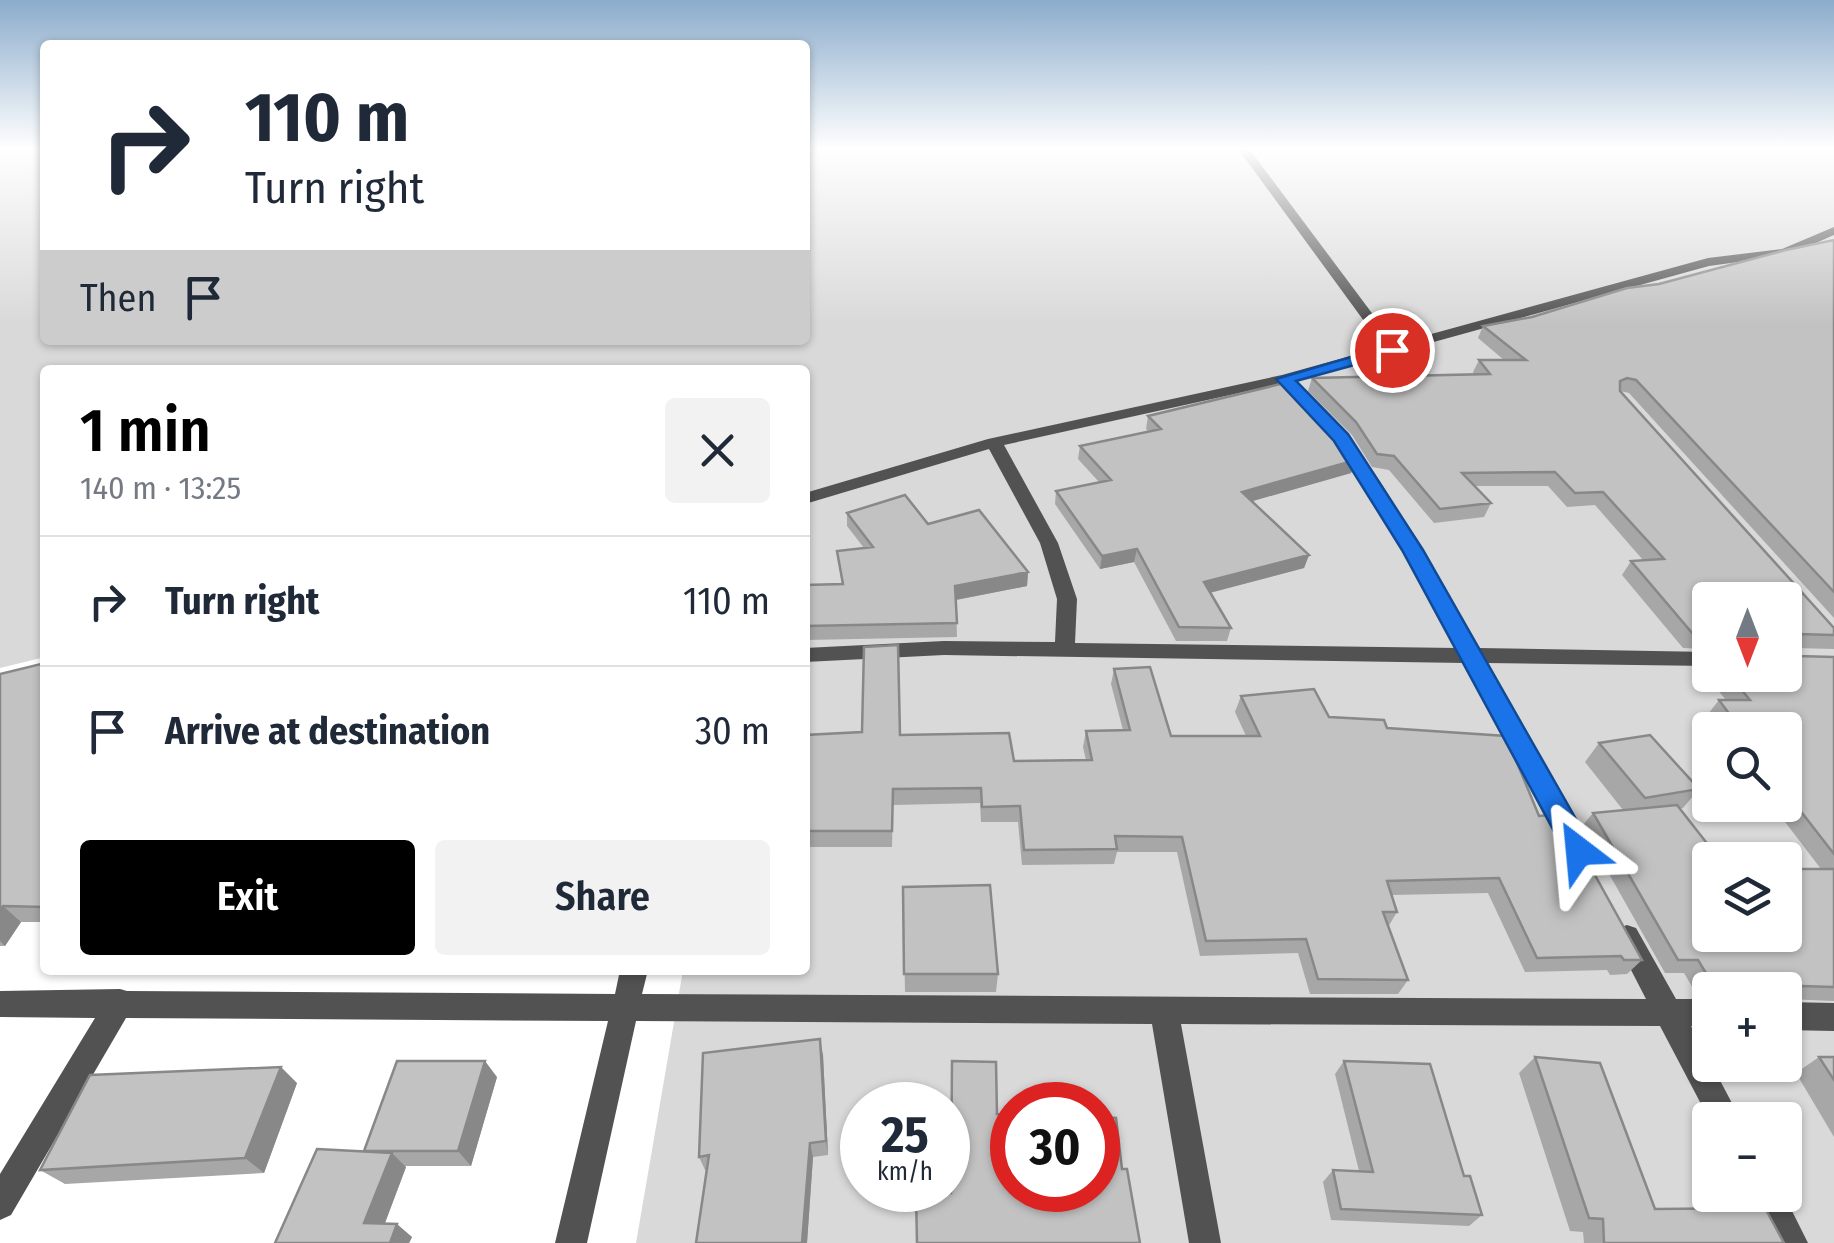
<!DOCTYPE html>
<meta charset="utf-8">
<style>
body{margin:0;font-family:"Fira Sans Condensed",sans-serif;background:#f2f2f3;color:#1f2937;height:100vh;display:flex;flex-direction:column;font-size:38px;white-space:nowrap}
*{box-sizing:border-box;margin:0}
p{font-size:32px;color:#747a83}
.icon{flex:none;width:55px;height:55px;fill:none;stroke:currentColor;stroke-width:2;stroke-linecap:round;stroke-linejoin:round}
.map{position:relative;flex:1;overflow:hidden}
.panel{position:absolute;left:40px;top:365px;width:770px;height:610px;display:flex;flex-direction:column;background:#fff;border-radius:10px;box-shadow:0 2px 8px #0004}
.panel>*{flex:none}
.banner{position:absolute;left:40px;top:40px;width:770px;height:305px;border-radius:10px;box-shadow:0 2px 8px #0004;background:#fff;color:#1f2937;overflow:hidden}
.needle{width:65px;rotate:180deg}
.fabs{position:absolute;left:1692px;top:582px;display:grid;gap:20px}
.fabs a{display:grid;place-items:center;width:110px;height:110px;border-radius:10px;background:#fff;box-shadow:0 2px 8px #0004;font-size:50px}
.speed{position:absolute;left:840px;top:1082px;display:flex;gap:20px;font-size:50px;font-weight:700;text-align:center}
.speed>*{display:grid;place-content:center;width:130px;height:130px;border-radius:50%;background:#fff;box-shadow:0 2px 8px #0004;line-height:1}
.speed small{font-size:25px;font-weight:400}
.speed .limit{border:15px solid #d22;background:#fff;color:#111}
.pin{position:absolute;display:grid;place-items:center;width:85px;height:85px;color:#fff;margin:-42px;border:5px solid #fff;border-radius:50%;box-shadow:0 2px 10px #0007}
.me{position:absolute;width:110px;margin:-55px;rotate:331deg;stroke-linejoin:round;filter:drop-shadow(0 0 8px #0008)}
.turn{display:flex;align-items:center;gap:35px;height:210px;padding:0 40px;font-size:45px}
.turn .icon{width:130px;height:130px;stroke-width:2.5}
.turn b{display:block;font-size:70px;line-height:85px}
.then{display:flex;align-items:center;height:95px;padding:0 40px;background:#0003;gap:20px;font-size:38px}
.round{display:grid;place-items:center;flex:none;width:105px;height:105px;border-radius:10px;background:#f2f2f3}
.head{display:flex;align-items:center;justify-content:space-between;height:170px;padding:0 40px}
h1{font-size:60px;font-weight:600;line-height:75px;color:#000}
.action{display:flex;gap:20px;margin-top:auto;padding:20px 40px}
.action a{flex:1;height:115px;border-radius:10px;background:#000;color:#fff;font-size:40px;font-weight:600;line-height:115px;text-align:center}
.action a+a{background:#f2f2f3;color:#1f2937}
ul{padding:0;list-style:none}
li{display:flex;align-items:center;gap:30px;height:130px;padding:0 40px;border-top:2px solid #e0e1e3}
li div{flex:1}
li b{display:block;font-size:38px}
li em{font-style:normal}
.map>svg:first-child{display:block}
.green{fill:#d9d9d9;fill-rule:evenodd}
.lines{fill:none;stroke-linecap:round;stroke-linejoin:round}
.minor{fill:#525252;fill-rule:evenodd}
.wall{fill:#a7a7a7}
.shaded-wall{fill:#888}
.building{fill:#c2c2c2;stroke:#888;stroke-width:2.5}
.route{fill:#1a73e8;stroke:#114b97;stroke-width:2.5}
</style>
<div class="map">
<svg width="1834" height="1243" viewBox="0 0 1834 1243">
<rect width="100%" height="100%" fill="#fff"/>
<path class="green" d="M0,150h45v190h760v-190h1029v1093h-1198l47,-273h122v-600h-760v287l-45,11zM1710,600h75v75h-75zM1710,730h75v75h-75zM1710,860h75v75h-75zM1710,990h75v75h-75zM862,1105h86v85h-86zM1012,1105h86v85h-86zM1710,1120h75v75h-75z"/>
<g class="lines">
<path class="minor" d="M1239,150h11l145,194 313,-86 74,-9 52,-22v8l-45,20 -80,11 -420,116 -285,63 54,98 19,56 -2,44 382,5c-43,-79 -85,-158 -141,-228l8,-5c34,14 131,192 154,233l232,4v14l-224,-3 95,167 3,7 -3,7 -9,3 -9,-3 -98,-181 -521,-8 -139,7v-14l139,-7 111,1 2,-43 -17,-56 -51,-94 -184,55v-11l183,-54 294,-64 101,-28z
M1627,925l9,3 40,71h34v28l-19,-1 50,94 -31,1 -50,-95 -479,-2 40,219h-32l-37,-219 -516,-3 -49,222h-32l53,-222 -482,-3 -115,197 -11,5v-46l95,-156 -95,-1v-26l120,-2 7,2 488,3 5,-24h28l-6,24 1004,5 -32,-62 4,-9z
M1785,1002l49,1v28l-49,-1z
M1751,1195h33l24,48h-33z"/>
</g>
<path class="wall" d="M1834,240v378l-205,-225 -9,-2 214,237v21l-40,-1 -1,4 4,4 37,1v344l-49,-2v-9h-75v5h-13l-13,-22h-19l-83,-147 11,-13 30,-3 -38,-48 14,-19 100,46 -16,19 -3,1 30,126 111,-66 -49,-64h13v-75h-66l-11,-16 11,-14h7l-25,-30 9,-12v17h75l-75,-75v49l-27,-1 -61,-73 9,-14 12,-1 -48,-55 -28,2 -19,-21h-73l16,17 -7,14 -50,6 -45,-53 -17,-3 -20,-32 -44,-44 4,-13 162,-4 -1,-2 6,-12h25l-26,-22 5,-12 49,-9z
M1148,416l208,44 -5,13 -99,28 57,54 -5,13 -94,25 21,35 -4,13h-51l-42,-79 -34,7 -45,-65 1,-13 43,-9 -21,-23 2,-13 69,-14 -3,-3z
M847,513l81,11 100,48 -1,14 -71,14 1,37 -152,3v-55l37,-1 -5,-33 27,-3 -17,-22z
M45,663v259h-24l-16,24h-5v-272z
M1114,669l57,67h75l-11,-24 6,-16 88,21 58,11 152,88 103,144 -15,14 -17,1 -3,-5 -82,2 -37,-79 -96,2 5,17 -9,15 20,53 -10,14h-88l-12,-41 -98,3 -23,-104h-60l-3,12 -92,1 -4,-43h-37l-1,-19 -87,2 -1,42h-87v-112h95l114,26 72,-1 -3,-13 3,-16 37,-1 -12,-46z
M903,887l95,87 -2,18h-91z
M823,1055l5,100 -15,2 -6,86h-111l10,-73h-1l-6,-13z
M1535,1057l120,152 129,34h-200l-1,-11 -13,-1 -51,-158z
M1819,1057h15v80l-38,-64z
M1344,1061l120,115 18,39 -13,11 -138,-6 -8,-38 10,-12 26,1 -24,-97z
M497,1077l-26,89h-66l1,1 -21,56 27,14 -3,6h-134l89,-92z
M297,1083l-33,90 -199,11 -25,-14z"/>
<path class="shaded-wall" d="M1356,460l-5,13 -112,32 3,-13z
M1137,549l-3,13 -34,7 2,-13z
M1309,555l-5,13 -103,27 3,-13z
M1028,572l-1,14 -72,14v-14z
M3,906l18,16 -16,24 -5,-5v-31z
M820,1039l3,16 5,100 -2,-14z
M485,1061l12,16 -26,89 -13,-15z
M281,1067l16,16 -33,90 -19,-15z
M810,1143l3,14 -6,86h-5z
M392,1153l14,14 -26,69 -16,-13z
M397,1224l15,13 -3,6h-19z"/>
<path class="building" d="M1834,240v352l-198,-212 -9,-2 -7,3v10l214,237v7l-37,-1 -4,18 4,4 37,1v197l-49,-63v-61h-44l-22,-30h31l-21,-25h56v-75h-75v35l-17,-1 -62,-73 33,-2 -61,-67 -28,1 -20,-21 -93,1 29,30 -51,6 -46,-53 -17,-2 -21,-32 -44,-44 178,-4 -11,-14h47l-43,-34 49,-9 95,-29 32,-4 127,-34z
M1289,382l47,49 20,29 -114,32 67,63 -105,27 27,46 -52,-1 -42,-78 -35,7 -46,-65 55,-11 -31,-34 81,-17 -13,-13z
M905,495l23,29 51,-14 49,62 -73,14 2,37 -152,3v-41l38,-1 -6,-33 36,-4 -26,-34z
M898,645l2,90 109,-2 5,28 78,-1 -6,-29 44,-1 -16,-61 36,-2 21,69h89l-19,-40 73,-7 15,28 55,3 3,8 119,8 33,80 22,-2 81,146h-18l-3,-4 -84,2 -38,-80 -112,3 10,31h-14l25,68 -90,-1 -12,-40 -100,2 -24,-104 -67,-1 2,13 -93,1 -4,-44 -38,1 -1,-19 -88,1 -1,42h-87v-96l57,-3 2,-85z
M45,663v244l-42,-1 -3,4v-236z
M1650,735l49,54 -54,9 -46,-55z
M1677,805l43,55h-10v75h75v-66h49v118l-33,-1 -4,3h-69l-3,-6h-13l-14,-23h-20l-85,-147z
M990,885l8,89h-94l-1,-87z
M820,1039l6,102 -16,2 -8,100h-106l13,-88 -10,2 4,-104z
M1535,1057l65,6 55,146 110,-1 19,35h-180l-1,-24 -14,-1z
M1819,1057h15v23z
M397,1061h88l-27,90h-94z
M952,1061l44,1 1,52 15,1v75h86v-73l18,1 6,51h5l13,74h-223l-1,-49 35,-1z
M1344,1061l86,3 34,112h6l12,39 -141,-6 -8,-39 40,2z
M281,1067l-36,91 -205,12 50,-95z
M317,1149l75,4 -28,70 33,1 -7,19h-115z"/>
<linearGradient id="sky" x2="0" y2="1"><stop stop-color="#8baccb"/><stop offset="0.46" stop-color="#fff"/><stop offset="1" stop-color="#fff" stop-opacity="0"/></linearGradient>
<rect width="1834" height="324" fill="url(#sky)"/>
<path class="route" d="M1392,345l6,1v7l-102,28 52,53 75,116 166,292 4,9 -4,8 -10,4 -10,-4 -167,-309 -68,-109 -58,-62z"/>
</svg>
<div class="fabs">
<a><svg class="needle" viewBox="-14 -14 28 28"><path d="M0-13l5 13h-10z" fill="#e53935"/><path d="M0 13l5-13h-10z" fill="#747a83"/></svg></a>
<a><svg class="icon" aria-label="search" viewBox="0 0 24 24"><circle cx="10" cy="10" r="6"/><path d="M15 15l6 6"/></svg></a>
<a><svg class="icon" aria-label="layers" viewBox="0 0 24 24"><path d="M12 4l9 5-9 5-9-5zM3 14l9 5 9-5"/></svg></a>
<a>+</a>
<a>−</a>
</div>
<div class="speed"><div>25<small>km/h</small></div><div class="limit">30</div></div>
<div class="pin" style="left:1392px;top:350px;background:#d93025"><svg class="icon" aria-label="arrive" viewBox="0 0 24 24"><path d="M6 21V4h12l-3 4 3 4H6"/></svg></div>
<svg class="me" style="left:1579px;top:851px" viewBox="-20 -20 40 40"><path d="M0-17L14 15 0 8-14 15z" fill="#1a73e8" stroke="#fff" stroke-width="4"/></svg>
<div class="banner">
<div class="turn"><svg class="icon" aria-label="right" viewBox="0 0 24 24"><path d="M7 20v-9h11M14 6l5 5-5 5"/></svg><div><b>110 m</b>Turn right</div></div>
<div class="then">Then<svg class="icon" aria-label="arrive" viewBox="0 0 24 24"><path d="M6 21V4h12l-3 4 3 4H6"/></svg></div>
</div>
<section class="panel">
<div class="head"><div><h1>1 min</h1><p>140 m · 13:25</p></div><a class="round"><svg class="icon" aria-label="close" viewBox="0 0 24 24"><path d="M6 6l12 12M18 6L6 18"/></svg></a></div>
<ul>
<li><svg class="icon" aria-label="right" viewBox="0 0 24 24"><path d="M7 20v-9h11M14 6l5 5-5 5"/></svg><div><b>Turn right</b></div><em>110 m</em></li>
<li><svg class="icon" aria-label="arrive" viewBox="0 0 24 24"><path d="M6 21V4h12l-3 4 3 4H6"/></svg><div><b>Arrive at destination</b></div><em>30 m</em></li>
</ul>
<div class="action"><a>Exit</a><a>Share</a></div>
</section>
</div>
